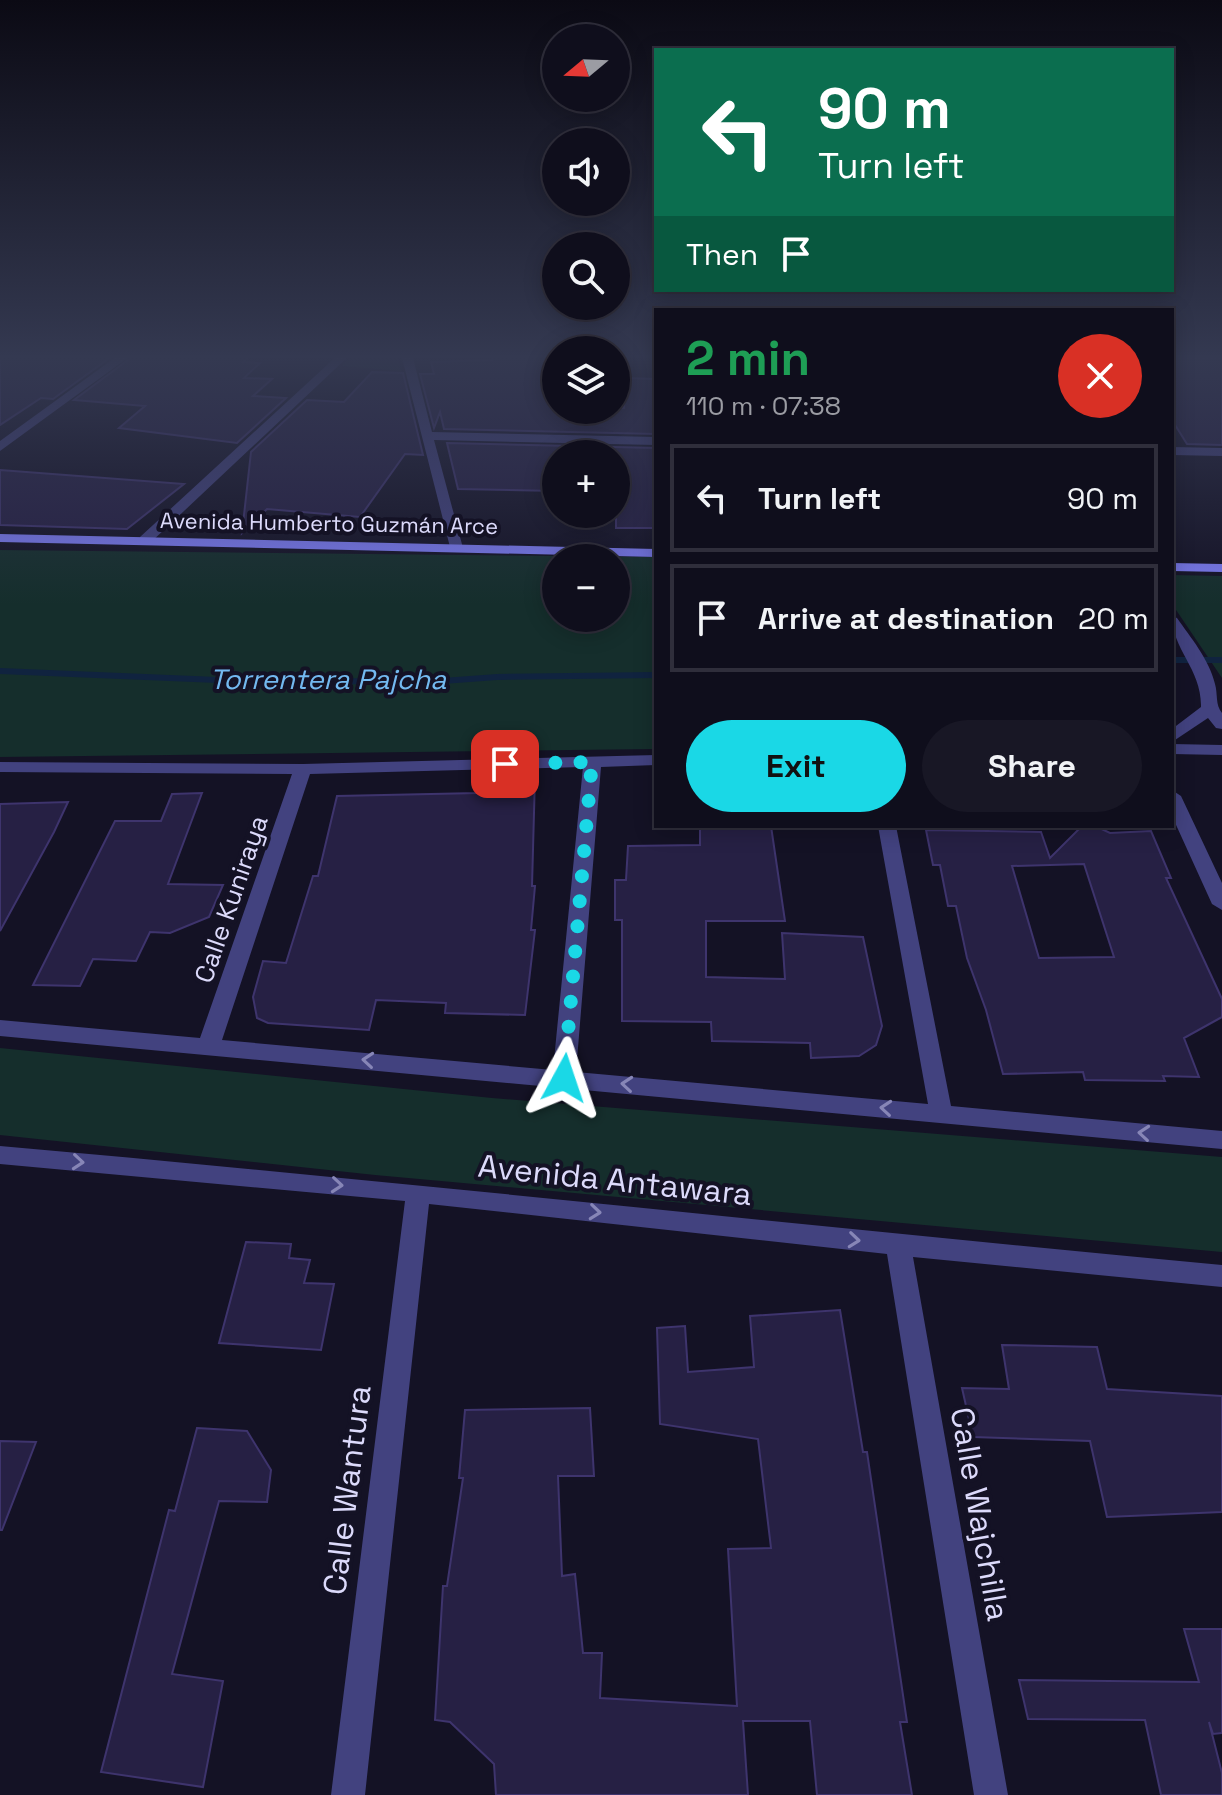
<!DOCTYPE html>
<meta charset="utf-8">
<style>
body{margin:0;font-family:"Space Grotesk",sans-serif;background:#181725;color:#f1f3f6;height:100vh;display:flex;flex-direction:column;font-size:30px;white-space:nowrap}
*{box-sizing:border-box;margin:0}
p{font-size:26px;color:#9b9ca3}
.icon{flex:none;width:44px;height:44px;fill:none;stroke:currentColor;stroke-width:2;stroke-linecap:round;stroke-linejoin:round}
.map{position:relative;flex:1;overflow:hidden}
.drawer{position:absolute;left:654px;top:308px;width:520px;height:520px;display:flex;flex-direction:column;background:#0f0e1c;border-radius:0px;box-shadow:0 4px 20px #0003,0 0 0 2px #2f2e3b}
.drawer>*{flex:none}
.hud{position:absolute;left:654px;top:48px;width:520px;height:244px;border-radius:0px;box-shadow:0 4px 20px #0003,0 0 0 2px #2f2e3b;background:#0b6e4f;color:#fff;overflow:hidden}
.needle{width:52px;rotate:251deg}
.tools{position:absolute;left:542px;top:24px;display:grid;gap:16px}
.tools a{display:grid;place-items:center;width:88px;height:88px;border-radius:50%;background:#0f0e1c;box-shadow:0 4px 20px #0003,0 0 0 2px #2f2e3b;font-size:40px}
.pin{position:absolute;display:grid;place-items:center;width:68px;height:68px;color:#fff;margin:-34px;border-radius:16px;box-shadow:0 4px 12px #0006}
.me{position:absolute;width:88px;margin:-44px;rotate:5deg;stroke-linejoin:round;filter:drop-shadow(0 0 6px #0008)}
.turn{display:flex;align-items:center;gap:28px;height:168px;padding:0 32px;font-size:36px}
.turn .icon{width:104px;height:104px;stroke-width:2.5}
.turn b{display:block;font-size:56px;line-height:68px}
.then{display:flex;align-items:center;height:76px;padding:0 32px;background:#0003;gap:16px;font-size:30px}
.round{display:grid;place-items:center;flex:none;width:84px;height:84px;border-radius:42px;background:#181725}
.headline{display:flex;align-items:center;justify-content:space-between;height:136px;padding:0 32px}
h1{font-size:48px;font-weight:700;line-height:60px;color:#1e9e55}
.button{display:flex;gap:16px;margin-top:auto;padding:16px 32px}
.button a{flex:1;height:92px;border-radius:48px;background:#1ad8e6;color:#111;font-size:32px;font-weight:700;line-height:92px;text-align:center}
.button a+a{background:#181725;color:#f1f3f6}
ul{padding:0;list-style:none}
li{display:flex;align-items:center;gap:24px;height:108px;margin:0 16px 12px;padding:0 16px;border:4px solid #2f2e3b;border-radius:0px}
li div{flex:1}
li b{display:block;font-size:30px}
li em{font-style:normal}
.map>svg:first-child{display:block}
.green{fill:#152e2c;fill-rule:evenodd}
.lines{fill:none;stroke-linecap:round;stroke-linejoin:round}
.stream{fill:#10233f;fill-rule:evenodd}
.building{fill:#262044;stroke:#3e346d;stroke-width:2;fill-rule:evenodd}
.street{fill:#42427f;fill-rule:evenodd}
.secondary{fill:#7b7bf1;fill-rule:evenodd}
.oneway{stroke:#8786b7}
.route{stroke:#1ad8e6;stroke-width:14;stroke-dasharray:0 25.2}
.labels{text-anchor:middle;stroke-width:8;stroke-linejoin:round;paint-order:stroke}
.far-street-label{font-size:22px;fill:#dcdafb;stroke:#141225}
.street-label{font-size:26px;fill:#dcdafb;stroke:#141225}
.water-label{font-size:28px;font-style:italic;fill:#73b9f0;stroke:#141225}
.near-street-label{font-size:32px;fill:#dcdafb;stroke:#141225}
</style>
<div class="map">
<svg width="1222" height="1795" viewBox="0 0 1222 1795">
<rect width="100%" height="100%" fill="#141225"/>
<path class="green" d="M355,354h42l4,17 -59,-5z
M0,550l656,7v192l-656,8zM556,558h60v60h-60z
M1172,575l50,1v102l-50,-74z
M0,1048l492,50 730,59v95l-847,-77 -375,-40z"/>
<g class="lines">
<path class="stream" d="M1172,657h50v6h-50z
M0,668l218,9 211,2 68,-5 159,-2v6l-159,2 -68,5 -211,-2 -218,-9z"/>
</g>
<path class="building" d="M0,354h115l-62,45 -12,-1 -41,27z
M136,354h116l-9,8 17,1 -16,15 28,1 -19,17 33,2 -49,45 -118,-15 26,-22 -71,-6z
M493,354h63v56l68,-2 1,-30 31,1v55l-212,-5 -4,-17 -6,16 -14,-54h14l-3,-12 61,-2z
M1172,358l50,1v86l-35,-1 -15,-24z
M372,372l31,1 20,82 -18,-1 -45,63 -93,-8 -25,24 9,-81 56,-52 37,2z
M447,443l209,5v80h-40v-74h-60v37l-98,-2z
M0,470l184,14 -57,45 -127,-4z
M535,776l-3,110h3l-4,44h4l-10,85 -80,-2 1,-10 -70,-3 -7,30 -101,-7 -11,-5 -4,-21 10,-36 23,2 27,-87h5l19,-80 141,-3 1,-16z
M202,793l-34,91 55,1 -14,32 -39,16 -20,-1 -14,29 -43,-2 -13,27 -47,-1 82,-164h46l11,-27z
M68,802l-14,30 -54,99v-127z
M700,826h71l14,95h-79v56l79,2 -3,-46 81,4 19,89 -6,19 -17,11 -48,2 -1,-15 -98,-2 -1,-19 -89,-1v-101h-7v-40h11l2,-34 72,-1z
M1082,826h13l15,7 41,-2 20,47h-5l56,121v18l-38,21 15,39 -36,-1 2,5 -80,-1 -2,-8 -80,2 -17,-64 -19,-52 -11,-52h-8l-8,-41h-7l-7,-35 115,2 9,26zM1084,864l30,93 -75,1 -27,-92z
M246,1242l45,2 -2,14 21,2 -6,23 30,1 -13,66 -102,-7z
M840,1310l23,142h4l40,270h-7l12,73h-95l-7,-74h-67l5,74h-252l-2,-31 -44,-42 -15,-2 8,-134h4l16,-108h-4l6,-68 125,-2 4,68h-36l4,100 13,-2 8,79h19l-2,45 137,8 -9,-157 43,-1 -13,-109 -98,-15 -3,-96 28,-2 3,46 66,-5 -4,-51z
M1002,1345l95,2 10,42 115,7v116l-115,5 -17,-76 -117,-4 -11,-49 47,1z
M197,1428l50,3 24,39 -4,32 -48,-1 -47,173 51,7 -20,106 -102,-15 68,-262 6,1z
M0,1441l36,1 -34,88h-2z
M1184,1629h38v104l-9,1 -4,-12 13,51v22h-61l-16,-75 -117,-1 -9,-39 180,2z"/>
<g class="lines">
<path class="street" d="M120,354h13l-133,97v-10z
M339,354h12l-201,189h-10v-6z
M401,354h11l20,78 224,5v8l-222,-5 29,108 -7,4 -5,-1z
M1172,447l50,1v8l-50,-1z
M1172,616l5,2c14,20 32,41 38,66 3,10 0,21 7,29v16l-6,-1 -8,-10 -36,24v-13l29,-22c1,-38 -29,-57 -29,-91z
M1172,744l50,1v10l-50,-1z
M656,755v10l-55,2 -25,305 352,32 -50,-278h18l55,280 271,25v18l-1222,-113v-16l200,18 92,-264 -292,-2v-10l303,2zM583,767l-30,303 -331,-30 88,-266z
M1172,790l9,6 41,87v27l-10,-6 -40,-88z
M0,1146c408,36 814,81 1222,119v22l-309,-30 95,538h-34l-87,-541 -458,-50 -64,591h-34l74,-594 -405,-37z"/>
<path class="secondary" d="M0,534l656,15v8l-656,-15z
M1172,563l50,1v8l-50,-1z"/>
</g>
<defs><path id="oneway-chevron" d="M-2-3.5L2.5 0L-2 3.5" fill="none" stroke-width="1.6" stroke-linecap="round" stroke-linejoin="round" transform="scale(2)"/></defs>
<g class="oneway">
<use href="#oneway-chevron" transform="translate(368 1060) rotate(-175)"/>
<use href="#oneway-chevron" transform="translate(627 1084) rotate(-175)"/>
<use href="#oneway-chevron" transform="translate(886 1108) rotate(-175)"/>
<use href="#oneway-chevron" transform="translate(1144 1133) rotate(-175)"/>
<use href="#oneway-chevron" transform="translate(78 1162) rotate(5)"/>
<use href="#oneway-chevron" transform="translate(337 1185) rotate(5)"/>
<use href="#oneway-chevron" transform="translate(595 1212) rotate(6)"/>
<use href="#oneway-chevron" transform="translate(854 1240) rotate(6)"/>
</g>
<linearGradient id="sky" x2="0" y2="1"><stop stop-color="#0b0a14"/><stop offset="0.59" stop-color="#343951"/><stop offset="1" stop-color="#343951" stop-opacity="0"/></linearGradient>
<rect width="1222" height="605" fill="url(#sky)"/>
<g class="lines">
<path class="route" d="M505,764l87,-2 -28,316"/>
</g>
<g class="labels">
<g class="far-street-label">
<text transform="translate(329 523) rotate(1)" y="8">Avenida Humberto Guzmán Arce</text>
</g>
<g class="street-label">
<text transform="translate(231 899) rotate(-71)" y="9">Calle Kuniraya</text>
</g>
<g class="water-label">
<text x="328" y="689">Torrentera Pajcha</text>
</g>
<g class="near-street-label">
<text transform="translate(615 1180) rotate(6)" y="11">Avenida Antawara</text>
<text transform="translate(347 1490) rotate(-83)" y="11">Calle Wantura</text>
<text transform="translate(980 1514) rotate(80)" y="11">Calle Wajchilla</text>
</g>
</g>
</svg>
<div class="tools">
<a><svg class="needle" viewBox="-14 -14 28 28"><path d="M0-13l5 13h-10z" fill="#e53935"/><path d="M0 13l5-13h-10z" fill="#9b9ca3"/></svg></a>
<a><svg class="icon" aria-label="sound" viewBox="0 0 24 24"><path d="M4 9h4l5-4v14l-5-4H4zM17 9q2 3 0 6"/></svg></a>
<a><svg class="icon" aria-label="search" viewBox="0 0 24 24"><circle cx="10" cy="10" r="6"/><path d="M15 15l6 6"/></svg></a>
<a><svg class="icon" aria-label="layers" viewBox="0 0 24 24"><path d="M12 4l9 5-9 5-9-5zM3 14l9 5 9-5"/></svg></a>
<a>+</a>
<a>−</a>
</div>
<div class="pin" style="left:505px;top:764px;background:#d93025"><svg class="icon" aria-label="arrive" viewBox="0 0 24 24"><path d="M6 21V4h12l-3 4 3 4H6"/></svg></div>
<svg class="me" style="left:564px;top:1078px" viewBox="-20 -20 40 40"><path d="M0-17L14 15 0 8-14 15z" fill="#1ad8e6" stroke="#fff" stroke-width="4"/></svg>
<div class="hud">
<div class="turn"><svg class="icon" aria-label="left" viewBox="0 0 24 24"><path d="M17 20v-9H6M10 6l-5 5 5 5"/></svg><div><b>90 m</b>Turn left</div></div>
<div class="then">Then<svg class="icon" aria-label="arrive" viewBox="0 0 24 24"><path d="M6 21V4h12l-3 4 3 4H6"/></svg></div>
</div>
<section class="drawer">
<div class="headline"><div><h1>2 min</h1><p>110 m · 07:38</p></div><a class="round" style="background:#d93025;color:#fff"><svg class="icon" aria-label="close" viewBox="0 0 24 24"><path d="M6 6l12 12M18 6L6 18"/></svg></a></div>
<ul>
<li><svg class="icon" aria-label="left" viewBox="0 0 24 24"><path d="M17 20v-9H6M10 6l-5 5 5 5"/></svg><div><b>Turn left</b></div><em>90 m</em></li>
<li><svg class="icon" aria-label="arrive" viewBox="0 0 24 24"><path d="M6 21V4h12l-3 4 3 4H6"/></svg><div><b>Arrive at destination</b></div><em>20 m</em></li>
</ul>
<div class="button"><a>Exit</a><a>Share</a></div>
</section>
</div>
